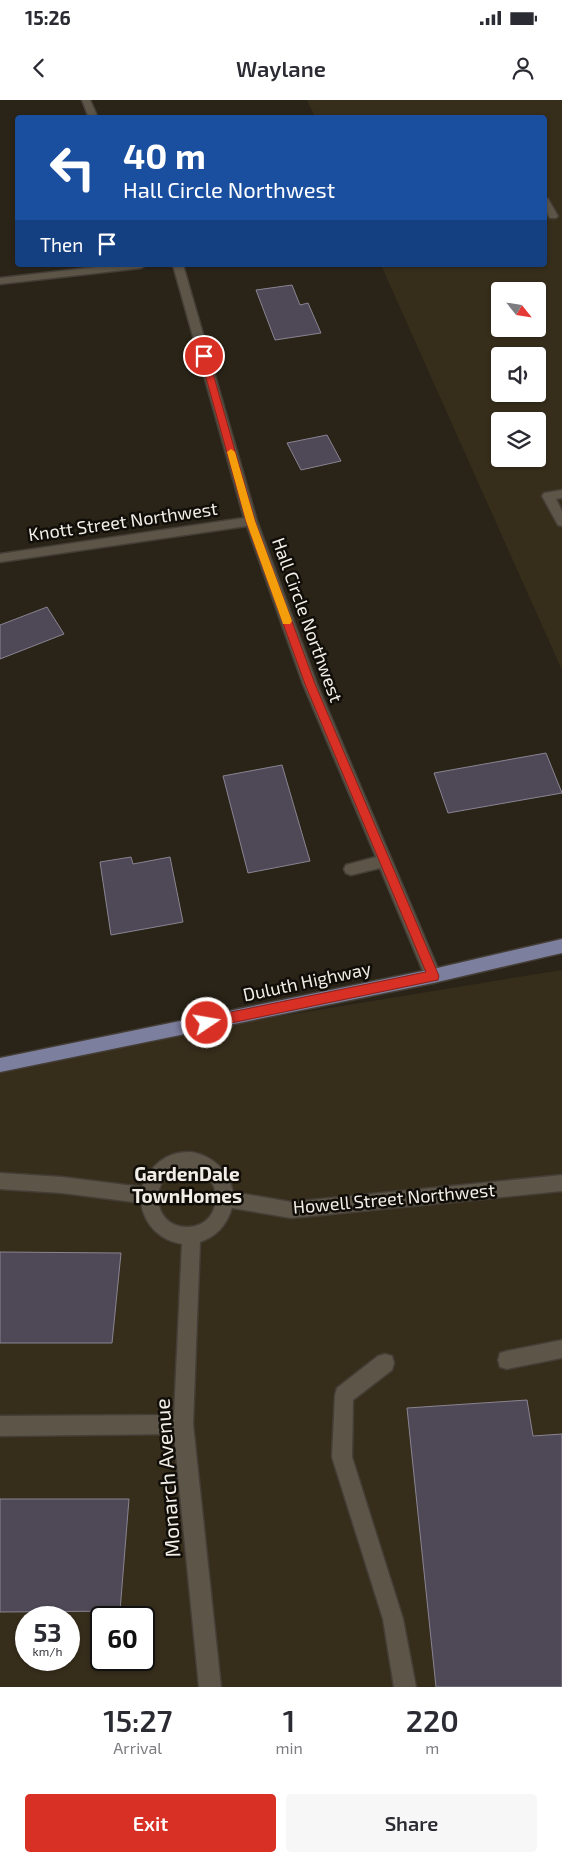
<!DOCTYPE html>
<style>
body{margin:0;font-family:"Exo 2",sans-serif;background:#f7f7f7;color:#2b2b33;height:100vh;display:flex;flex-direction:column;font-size:19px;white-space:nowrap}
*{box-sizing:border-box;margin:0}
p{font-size:16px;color:#7c7c81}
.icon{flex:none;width:28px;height:28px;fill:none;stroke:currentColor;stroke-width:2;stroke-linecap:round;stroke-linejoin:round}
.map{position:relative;height:1587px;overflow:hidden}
.panel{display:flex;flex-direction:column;background:#fff;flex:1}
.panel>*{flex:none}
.banner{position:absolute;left:15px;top:15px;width:532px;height:152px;border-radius:5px;box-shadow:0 1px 4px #0004;background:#1a4fa0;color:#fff;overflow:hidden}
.needle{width:32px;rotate:120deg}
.tools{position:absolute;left:491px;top:182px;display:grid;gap:10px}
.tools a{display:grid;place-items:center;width:55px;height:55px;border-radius:5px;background:#fff;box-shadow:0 1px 4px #0004;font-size:25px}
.speed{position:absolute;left:15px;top:1506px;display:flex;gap:10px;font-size:25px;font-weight:700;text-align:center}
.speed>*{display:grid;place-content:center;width:65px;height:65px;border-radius:50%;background:#fff;box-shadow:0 1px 4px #0004;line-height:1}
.speed small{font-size:12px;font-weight:400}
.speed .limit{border:2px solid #111;border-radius:8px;background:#fff;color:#111}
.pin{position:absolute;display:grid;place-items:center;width:42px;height:42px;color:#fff;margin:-21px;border:2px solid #fff;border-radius:50%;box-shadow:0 1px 5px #0007}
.me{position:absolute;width:55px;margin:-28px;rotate:78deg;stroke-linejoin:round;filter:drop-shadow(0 0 4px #0008)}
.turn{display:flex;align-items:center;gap:18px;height:105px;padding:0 25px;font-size:22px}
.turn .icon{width:65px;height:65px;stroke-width:2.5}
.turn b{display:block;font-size:35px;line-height:42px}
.then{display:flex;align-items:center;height:48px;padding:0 25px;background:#0003;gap:10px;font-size:19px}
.eta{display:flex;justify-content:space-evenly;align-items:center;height:85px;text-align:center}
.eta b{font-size:30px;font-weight:600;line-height:35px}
.primary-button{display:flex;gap:10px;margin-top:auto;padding:10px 25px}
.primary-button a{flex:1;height:58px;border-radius:5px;background:#d93025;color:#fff;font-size:20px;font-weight:600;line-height:58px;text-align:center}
.primary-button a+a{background:#f7f7f7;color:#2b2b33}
.status{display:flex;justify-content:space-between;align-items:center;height:35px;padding:0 25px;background:#fff;direction:ltr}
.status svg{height:14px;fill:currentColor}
header{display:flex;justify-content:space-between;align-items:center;height:65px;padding:0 25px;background:#fff;font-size:22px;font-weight:600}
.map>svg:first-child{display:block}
.built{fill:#372d1b;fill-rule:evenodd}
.building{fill:#4f4957;stroke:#898492}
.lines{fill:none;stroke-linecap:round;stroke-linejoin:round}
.minor-casing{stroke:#443e36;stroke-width:3}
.major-casing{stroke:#443e36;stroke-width:3}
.minor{fill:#5c5548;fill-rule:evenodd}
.major{fill:#7d7f9f;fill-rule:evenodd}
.route{fill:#d93025;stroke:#8d1f18}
.slow{fill:#f59e0b}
.labels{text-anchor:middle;stroke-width:5;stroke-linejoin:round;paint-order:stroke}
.street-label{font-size:18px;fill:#f2ede6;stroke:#110e09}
.neighbourhood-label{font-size:19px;font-weight:bold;fill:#f2ede6;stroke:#110e09}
.near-street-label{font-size:21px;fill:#f2ede6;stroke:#110e09}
</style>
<div class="status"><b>15:26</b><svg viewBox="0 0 49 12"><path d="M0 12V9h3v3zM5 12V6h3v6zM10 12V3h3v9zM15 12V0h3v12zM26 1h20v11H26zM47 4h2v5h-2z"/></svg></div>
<header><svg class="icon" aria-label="back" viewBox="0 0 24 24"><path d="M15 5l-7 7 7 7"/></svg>Waylane<svg class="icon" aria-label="person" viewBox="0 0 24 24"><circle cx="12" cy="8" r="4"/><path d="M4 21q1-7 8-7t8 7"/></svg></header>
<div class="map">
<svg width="562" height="1587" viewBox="0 0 562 1587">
<rect width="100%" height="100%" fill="#2a2418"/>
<path class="built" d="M307,0h255v570l-181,-405h164v-147l-230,-1zM500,191h38v38h-38zM500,256h38v38h-38zM500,321h38v38h-38z
M562,870v717h-562v-625zM26,1518h43v42h-43zM101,1518h43v42h-43z"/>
<path class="building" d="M292,185l8,20 8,-2 13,30 -46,7 -19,-50z
M327,335l14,26 -40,9 -14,-27z
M47,507l17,27 -64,25v-34z
M546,653l16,40 -114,20 -14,-40z
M282,665l28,96 -62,12 -25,-97z
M131,757l2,7 37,-7 13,65 -72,13 -11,-73z
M0,1152l121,1 -9,90h-112z
M527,1300l6,36 29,-2v253h-126l-29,-279z
M0,1399h129l-9,112 -120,1z"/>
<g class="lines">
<defs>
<path id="minor" d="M82,0h8l8,18h-9z
M545,98l3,1 10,17 -2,2h-6c-5,-7 -5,-12 -5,-20z
M114,165h32l-5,3 -141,16v-6z
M173,165h10l74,256 60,163 124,292 -2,5 -6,2 -6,-2 -47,-113 -29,7 -5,-2 -2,-4 2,-4 30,-8 -73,-173 -56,-158 -247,36v-8l244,-36z
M562,390v8l-6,1 6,12v15l-4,-1 -16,-29 2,-3z
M191,1052c22,4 37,18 42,40l58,10 271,-27v16l-271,27 -59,-10c-6,18 -15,28 -32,34l-7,182 28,263h-22l-25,-253 -174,2v-20l174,-1 8,-171c-22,-4 -37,-18 -41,-41l-79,-10 -62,-4v-16l62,4 80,10c8,-22 25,-36 49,-35zM187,1068c39,2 38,59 0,59 -38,0 -39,-57 0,-59z
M562,1240v18l-55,11 -7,-2 -2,-7 2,-7 7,-2z
M385,1254l7,2 2,7 -2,7 -39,30 -1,57 51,162 13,68h-22l-11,-68 -51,-162 3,-62 2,-7 41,-32z"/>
<path id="major" d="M562,839v14l-129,30 -433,89v-14l433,-89z"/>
</defs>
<use href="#minor" class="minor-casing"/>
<use href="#major" class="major-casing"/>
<use href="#minor" class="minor"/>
<use href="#major" class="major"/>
</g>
<path class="route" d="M204,254l4,2 47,165 60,163 124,292 -1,4 -5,1 -226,47 -4,-2 -2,-3 2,-4 4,-2 219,-45 -121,-288 -59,-163 -46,-165z"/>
<path class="slow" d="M231,349l4,3 20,69 37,100 -2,3h-7l-1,-3 -36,-100 -19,-69z"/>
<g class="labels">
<g class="street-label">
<text transform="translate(123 422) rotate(-8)" y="6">Knott Street Northwest</text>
<text transform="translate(307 520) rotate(70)" y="6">Hall Circle Northwest</text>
<text transform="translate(307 882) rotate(-12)" y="6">Duluth Highway</text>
<text transform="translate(394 1099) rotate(-5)" y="6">Howell Street Northwest</text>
</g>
<g class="neighbourhood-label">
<text x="187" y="1081">GardenDale<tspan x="187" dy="22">TownHomes</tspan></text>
</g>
<g class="near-street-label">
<text transform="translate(168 1378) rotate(-94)" y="7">Monarch Avenue</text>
</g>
</g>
</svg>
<div class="tools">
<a><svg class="needle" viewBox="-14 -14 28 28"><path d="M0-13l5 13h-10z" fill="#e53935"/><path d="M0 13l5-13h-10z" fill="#7c7c81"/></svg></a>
<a><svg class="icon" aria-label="sound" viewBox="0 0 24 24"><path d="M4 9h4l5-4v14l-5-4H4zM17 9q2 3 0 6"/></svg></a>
<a><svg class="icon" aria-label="layers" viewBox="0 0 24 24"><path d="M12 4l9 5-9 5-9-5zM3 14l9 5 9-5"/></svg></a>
</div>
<div class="speed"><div>53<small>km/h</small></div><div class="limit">60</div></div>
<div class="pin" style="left:204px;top:256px;background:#d93025"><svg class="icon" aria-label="arrive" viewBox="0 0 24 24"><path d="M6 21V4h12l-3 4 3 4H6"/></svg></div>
<svg class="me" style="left:207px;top:923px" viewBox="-20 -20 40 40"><circle r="17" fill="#d93025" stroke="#fff" stroke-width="3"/><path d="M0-11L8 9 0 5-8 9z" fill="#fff"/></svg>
<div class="banner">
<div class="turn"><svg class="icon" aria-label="left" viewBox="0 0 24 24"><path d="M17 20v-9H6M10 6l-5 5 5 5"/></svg><div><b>40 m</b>Hall Circle Northwest</div></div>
<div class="then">Then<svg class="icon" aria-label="arrive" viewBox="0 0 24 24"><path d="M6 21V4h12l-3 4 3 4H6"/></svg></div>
</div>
</div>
<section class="panel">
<div class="eta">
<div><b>15:27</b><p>Arrival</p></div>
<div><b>1</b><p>min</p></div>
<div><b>220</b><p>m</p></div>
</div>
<div class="primary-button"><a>Exit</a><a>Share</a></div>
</section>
